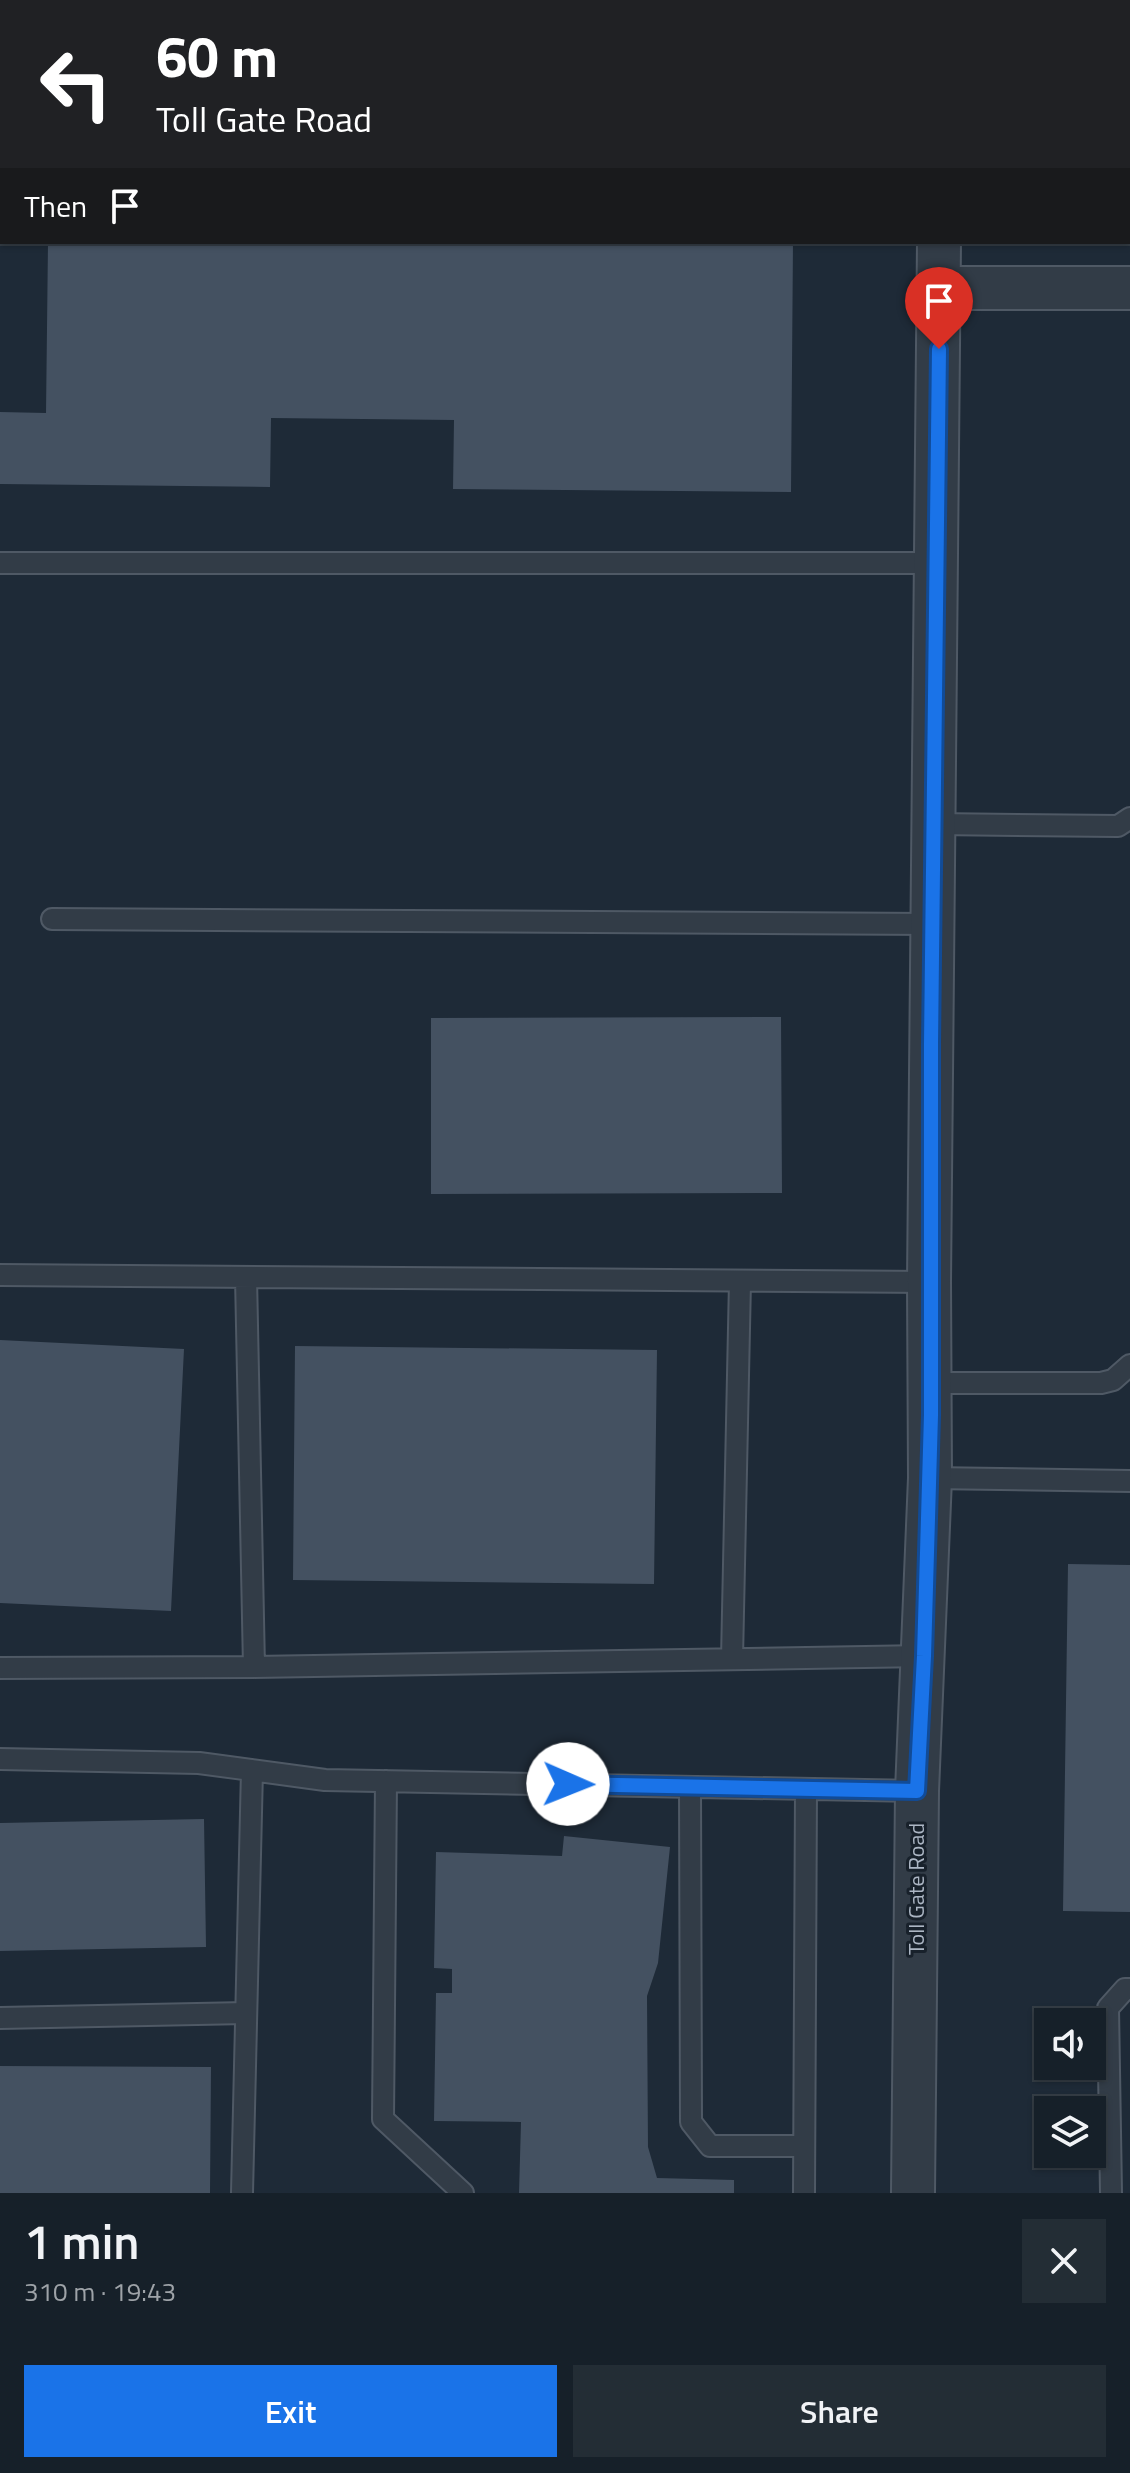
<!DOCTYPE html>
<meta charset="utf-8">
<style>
body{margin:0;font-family:"Titillium Web",sans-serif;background:#232d35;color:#f1f3f6;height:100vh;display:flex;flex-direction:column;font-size:30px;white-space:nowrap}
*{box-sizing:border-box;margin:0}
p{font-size:26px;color:#9ea3a8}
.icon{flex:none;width:44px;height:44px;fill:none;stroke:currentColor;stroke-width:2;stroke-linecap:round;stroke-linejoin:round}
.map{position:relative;height:2193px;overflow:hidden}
.details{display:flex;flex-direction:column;background:#162029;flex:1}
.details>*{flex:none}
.top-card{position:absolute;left:0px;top:0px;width:1130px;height:244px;box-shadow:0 2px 6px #0004,0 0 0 2px #353e46;background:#202124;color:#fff;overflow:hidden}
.controls{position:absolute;left:1034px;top:2008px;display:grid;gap:16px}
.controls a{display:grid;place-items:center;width:72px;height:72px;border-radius:0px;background:#162029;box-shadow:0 2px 6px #0004,0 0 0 2px #353e46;font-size:40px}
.pin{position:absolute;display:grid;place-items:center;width:68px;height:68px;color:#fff;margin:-82px -34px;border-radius:50% 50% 50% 0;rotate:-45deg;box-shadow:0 0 8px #0007}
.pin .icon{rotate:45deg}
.me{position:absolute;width:88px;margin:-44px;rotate:91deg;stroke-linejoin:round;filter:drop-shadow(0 0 6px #0008)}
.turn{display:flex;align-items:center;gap:28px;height:168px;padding:0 24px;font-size:36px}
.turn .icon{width:104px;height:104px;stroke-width:2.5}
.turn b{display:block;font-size:56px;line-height:68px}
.then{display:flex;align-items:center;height:76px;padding:0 24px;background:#0003;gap:16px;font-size:30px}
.round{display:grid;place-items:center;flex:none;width:84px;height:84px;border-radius:0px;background:#232d35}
.headline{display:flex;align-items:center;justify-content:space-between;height:136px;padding:0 24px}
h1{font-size:48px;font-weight:600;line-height:60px}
.primary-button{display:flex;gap:16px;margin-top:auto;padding:16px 24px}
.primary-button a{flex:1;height:92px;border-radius:0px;background:#1a73e8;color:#fff;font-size:32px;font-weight:600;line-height:92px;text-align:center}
.primary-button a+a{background:#232d35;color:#f1f3f6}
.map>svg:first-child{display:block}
.building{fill:#445161}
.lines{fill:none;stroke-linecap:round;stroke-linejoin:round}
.lane-casing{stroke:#4f5965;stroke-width:24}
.street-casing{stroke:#4f5965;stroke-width:46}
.lane{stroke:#323c47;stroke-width:20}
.street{stroke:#323c47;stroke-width:42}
.route-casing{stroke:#114b97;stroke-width:20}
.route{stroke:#1a73e8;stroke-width:14}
.labels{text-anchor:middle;stroke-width:6;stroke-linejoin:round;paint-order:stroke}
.street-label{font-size:22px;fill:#acb6c4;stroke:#18212b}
</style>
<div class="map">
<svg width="1130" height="2193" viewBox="0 0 1130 2193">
<rect width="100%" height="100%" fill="#1e2a37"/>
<path class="building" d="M48,242h745l-2,250 -338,-3 1,-69 -183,-2 -1,69 -270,-3v-72l46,1z
M781,1017l1,176 -351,1v-176z
M0,1340l184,9 -13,262 -171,-8z
M295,1346l362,4 -3,234 -361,-4z
M1068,1564l62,1v347l-67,-1z
M204,1819l2,128 -206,4v-128z
M564,1836l106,11 -12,116 -11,33 1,151 9,31 77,2v13h-215l2,-71 -87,-1 2,-128h16v-24l-18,-1 2,-116 126,4z
M0,2066l211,1 -1,126h-210z"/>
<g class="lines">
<defs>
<path id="lane" d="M249,0v2
M118,2v-2
M0,563h936
M934,824l184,2 12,-8
M52,919l880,5
M0,1275l929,7
M246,1277l8,390
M932,1383h169l12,-3 17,-15
M930,1478l200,3
M732,1659l8,-378
M0,1668l254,-1 670,-11
M0,1759l199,4 126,17 592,11
M386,1781l-3,338 80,74
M690,1787l1,335 19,24h94
M0,2018l246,-5
M242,2193l10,-423
M804,2193l2,-404
M1111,2193l-3,-185 17,-19h5"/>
<path id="street" d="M937,0v2
M940,288h190
M913,2193l4,-402 13,-313 -1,-196 10,-1040"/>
</defs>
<use href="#lane" class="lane-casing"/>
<use href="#street" class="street-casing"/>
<use href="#lane" class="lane"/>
<use href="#street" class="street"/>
</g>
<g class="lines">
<defs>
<path id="route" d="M568,1784l349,7 7,-135 7,-241v-371l8,-695"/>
</defs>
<use href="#route" class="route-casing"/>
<use href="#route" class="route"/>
</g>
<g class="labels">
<g class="street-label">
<text transform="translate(916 1889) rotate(-90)" y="8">Toll Gate Road</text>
</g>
</g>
</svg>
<div class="controls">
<a><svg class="icon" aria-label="sound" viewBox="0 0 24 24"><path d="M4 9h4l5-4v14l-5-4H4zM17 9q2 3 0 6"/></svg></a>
<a><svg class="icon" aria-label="layers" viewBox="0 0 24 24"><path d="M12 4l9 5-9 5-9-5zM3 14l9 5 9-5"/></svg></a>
</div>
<div class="pin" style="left:939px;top:349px;background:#d93025"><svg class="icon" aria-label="arrive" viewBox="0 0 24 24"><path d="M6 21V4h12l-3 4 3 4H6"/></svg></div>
<svg class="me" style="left:568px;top:1784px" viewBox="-20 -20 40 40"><circle r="19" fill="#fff"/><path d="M0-13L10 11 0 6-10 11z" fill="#1a73e8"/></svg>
<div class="top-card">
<div class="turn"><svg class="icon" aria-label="left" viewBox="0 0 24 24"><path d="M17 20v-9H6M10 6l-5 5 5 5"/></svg><div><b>60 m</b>Toll Gate Road</div></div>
<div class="then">Then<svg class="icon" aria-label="arrive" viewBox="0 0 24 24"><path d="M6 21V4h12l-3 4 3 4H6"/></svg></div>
</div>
</div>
<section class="details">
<div class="headline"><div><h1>1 min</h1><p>310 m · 19:43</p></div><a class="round"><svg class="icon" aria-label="close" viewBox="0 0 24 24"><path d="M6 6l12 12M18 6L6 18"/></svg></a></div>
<div class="primary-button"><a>Exit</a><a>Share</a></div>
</section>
